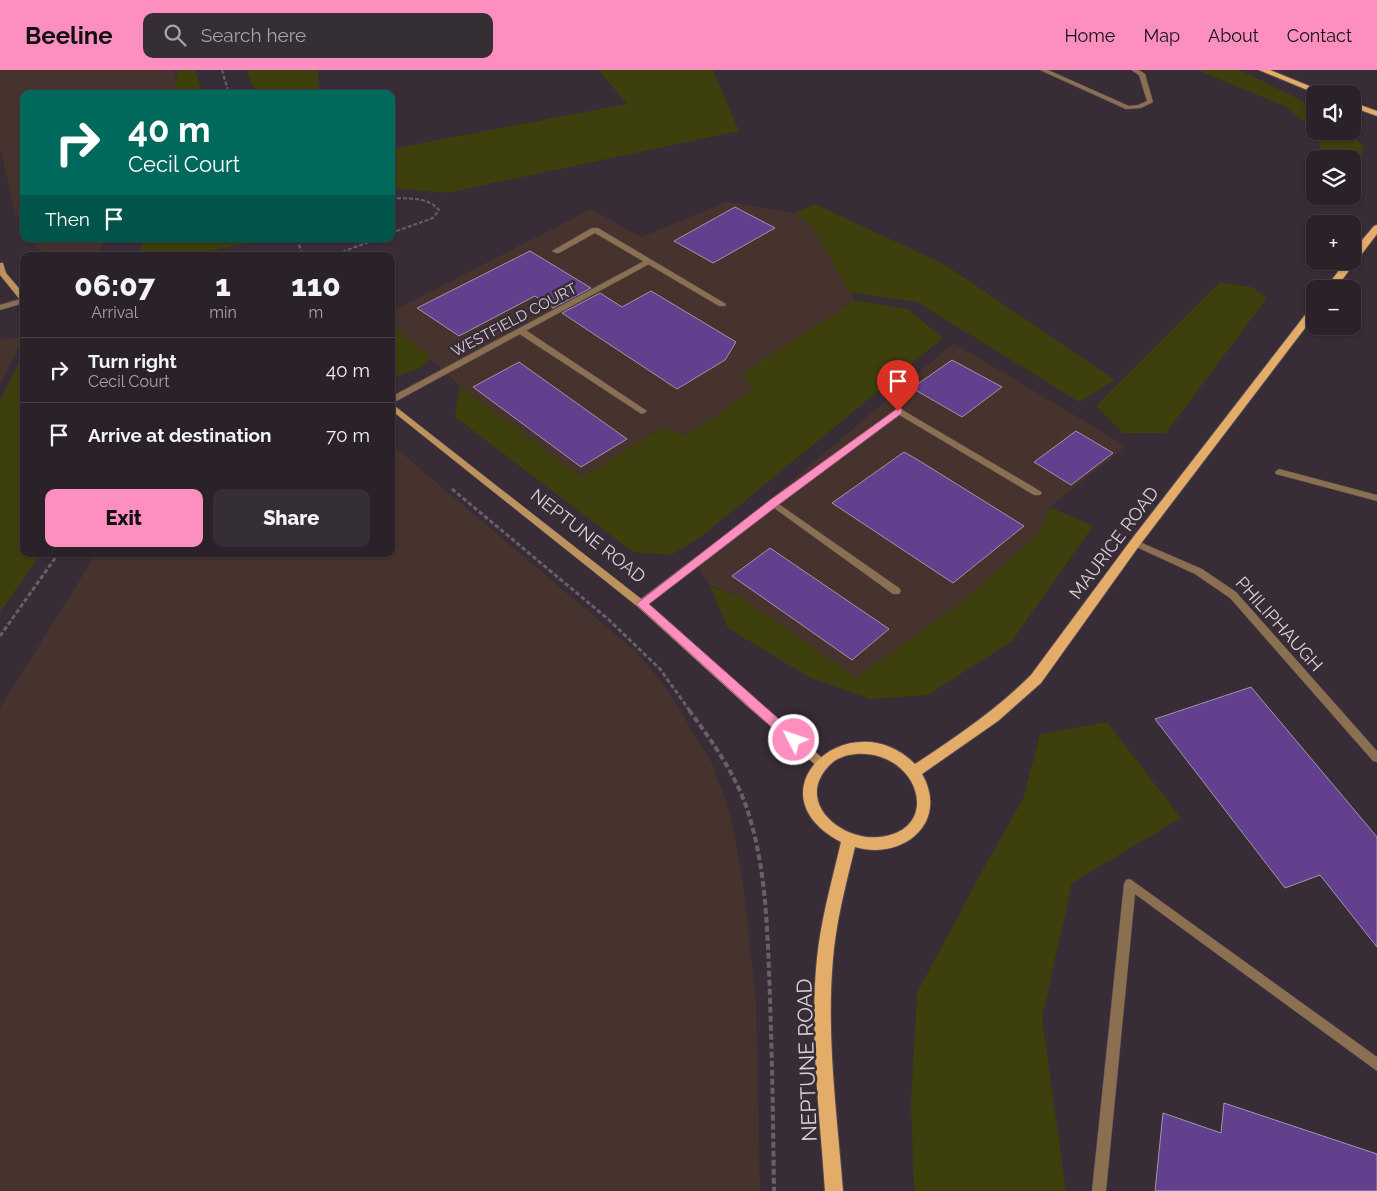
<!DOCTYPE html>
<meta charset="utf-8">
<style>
body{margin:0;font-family:Raleway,sans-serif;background:#362e35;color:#f1f3f6;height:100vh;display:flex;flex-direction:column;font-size:19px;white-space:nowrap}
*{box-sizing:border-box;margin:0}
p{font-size:16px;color:#a5a3a8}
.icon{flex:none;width:28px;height:28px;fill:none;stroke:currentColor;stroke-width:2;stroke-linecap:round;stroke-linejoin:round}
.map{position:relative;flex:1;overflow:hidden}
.panel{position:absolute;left:20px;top:182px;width:375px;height:305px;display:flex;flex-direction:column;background:#2a2129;border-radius:10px;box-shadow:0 1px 4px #0004,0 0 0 1px #463e46}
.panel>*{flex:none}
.top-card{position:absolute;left:20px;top:20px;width:375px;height:152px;border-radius:10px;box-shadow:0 1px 4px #0004,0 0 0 1px #463e46;background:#00695c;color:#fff;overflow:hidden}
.controls{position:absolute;left:1306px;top:15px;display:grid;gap:10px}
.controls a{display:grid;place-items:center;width:55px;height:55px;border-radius:10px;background:#2a2129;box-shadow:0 1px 4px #0004,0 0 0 1px #463e46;font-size:25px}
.pin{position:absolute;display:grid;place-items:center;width:42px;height:42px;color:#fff;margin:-51px -21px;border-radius:50% 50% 50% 0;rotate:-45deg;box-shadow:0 0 5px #0007}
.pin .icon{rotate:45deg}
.me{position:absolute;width:55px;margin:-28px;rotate:311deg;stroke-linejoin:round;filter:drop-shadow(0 0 4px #0008)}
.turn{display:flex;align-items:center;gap:18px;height:105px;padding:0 25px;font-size:22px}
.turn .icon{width:65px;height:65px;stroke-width:2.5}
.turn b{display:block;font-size:35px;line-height:42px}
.then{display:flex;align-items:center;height:48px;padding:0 25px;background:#0003;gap:10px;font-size:19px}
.eta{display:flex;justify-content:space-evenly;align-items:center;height:85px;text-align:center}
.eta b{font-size:30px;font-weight:800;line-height:35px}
.cta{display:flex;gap:10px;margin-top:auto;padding:10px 25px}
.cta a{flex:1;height:58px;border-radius:10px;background:#fd8ec0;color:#111;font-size:20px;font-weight:800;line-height:58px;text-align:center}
.cta a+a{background:#362e35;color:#f1f3f6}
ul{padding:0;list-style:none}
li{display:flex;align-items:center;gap:15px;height:65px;padding:0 25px;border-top:1px solid #463e46}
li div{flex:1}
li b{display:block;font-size:19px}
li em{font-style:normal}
header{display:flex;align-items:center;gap:30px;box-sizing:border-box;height:70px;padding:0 25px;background:#fd8ec0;color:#111}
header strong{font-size:24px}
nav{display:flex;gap:28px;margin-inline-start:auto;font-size:18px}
.search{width:350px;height:45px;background:#362e35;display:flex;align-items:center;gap:12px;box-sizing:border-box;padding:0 18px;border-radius:10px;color:#a5a3a8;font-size:19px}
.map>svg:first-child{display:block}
.industrial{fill:#46332d}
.green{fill:#3d3f0d}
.building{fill:#63408d;stroke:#9d97a7}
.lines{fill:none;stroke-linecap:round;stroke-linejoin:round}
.lane-casing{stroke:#554a54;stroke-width:1}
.street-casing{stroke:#554a54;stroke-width:1}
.secondary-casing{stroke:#554a54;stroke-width:1}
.primary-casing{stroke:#554a54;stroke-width:2}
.path-far2{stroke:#695f68;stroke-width:2;stroke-dasharray:4 2;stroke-linecap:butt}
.path-far1{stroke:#695f68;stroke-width:3;stroke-dasharray:4.5 2.5;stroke-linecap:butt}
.path{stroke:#695f68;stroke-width:4;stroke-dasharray:6 3;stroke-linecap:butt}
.lane{fill:#8a6f50;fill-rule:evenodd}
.street{fill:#8a6f50;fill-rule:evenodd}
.secondary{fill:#bd925f;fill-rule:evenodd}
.primary{fill:#e3ac69;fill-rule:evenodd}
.route{fill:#fd8ec0;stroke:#a45c7d}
.labels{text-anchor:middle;stroke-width:5;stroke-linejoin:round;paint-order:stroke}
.far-street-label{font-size:15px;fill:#dbd3da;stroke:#382c37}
.street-label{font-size:18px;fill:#dbd3da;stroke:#382c37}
.near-street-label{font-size:21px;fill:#dbd3da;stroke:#382c37}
</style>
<header>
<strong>Beeline</strong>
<div class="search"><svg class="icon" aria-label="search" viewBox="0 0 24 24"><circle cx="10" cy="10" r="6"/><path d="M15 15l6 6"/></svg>Search here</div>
<nav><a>Home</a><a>Map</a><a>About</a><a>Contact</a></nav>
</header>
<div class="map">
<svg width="1377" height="1121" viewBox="0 0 1377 1121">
<rect width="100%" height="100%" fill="#382c37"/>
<path class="industrial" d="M0,0h174l2,12 -3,12h-149v134l-9,-16 -15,-65z
M726,132l68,11 18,13 43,74 -108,71 6,18 -67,47 -23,-9 -81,50 -122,-91 -69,-63v-11l200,-103 50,28z
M29,169h77l-11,17h-49z
M24,266v1l-24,48v-45z
M954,273l172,103 -76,61 -10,25 -82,73 -102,72 -115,-80 -31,-12 -15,-22z
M391,374l243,206 29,33 49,80 18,50 13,68 13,120 4,190h-760v-483l96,-154h295z"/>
<path class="green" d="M178,0h17l8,24h-29z
M247,0h71l1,24h-64z
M598,0h115l26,61 -292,62 -56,-5v-39l236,-45z
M1197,0h43l75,37v24h35l13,16 -4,29h-6l-1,-17h-28l-11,-31 -29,-22z
M815,134l129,60 171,116 -36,22 -162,-100 -68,-10 -37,-66 -18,-13z
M143,169h122l-77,17h-49z
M1220,212l31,5 16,11 -101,135h-43l-27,-27z
M855,230l52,9 36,29 -241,198 -31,19 -38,-3 -178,-135 5,-31 122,91 81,-50 23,9 67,-47 -11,-15z
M391,253l40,35 -11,10 -22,8 -7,-6z
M24,282v202h17l-41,58v-212z
M1050,437l43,19 -81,115 -84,54 -58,4 -61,-22 -81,-49 -18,-42 31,11 115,80 102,-72 82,-73z
M1107,652l74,96 -109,65 -30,135 24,173h-152l-3,-89 6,-109 69,-129 37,-65 17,-65z"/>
<path class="building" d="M735,137l40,21 -62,35 -39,-22z
M530,181l61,37 -38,20 -18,-12 -76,40 -42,-28z
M651,221l85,51 -11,18 -48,29 -115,-76 38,-20 22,14z
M952,290l50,27 -40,30 -50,-29z
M519,292l108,77 -46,28 -108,-80z
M1076,361l37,22 -42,32 -37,-23z
M904,382l14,8 106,66 -71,57 -121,-80z
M770,478l119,81 -37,31 -120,-84z
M1251,617l126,150v110l-57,-72 -35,13 -130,-169z
M1224,1033l153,51v37h-222l8,-78 58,20z"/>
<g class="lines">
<defs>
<path id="lane" d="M1040,0h8l81,36 9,-1 9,-4 -8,-26 -8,-5h8l6,4 8,28 -12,6 -15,1z
M592,158h6l128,76 -1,2h-6l-124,-73 -36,20h-3l-4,-2z
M518,259h6l123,82 -4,3 -3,-1 -122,-80z
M899,338l141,83 2,2 -2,2h-6l-138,-82 -1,-2z
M773,430l126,88 2,3 -2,3h-6l-123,-89 -2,-2z
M1130,809l247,178v14l-242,-177 -29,297h-14l32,-307 2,-4z"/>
<path id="street" d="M646,190h6l1,2 -262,142v-7z
M24,228v5l-24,7v-5z
M899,338l4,3 -1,2 -126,92 -132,102h-6l-2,-3 2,-3 132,-100z
M1279,399l98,26v6l-101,-27 -1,-2z
M1135,470l67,29 34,23 141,159v11l-4,-1 -143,-163 -35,-24 -63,-29 -2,-2 2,-2z"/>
<path id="secondary" d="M0,193h3l3,10 18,21v7h-3l-21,-26z
M391,333l253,198 112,100 70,60 1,3 -1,3 -4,2 -4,-2 -70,-60 -110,-100 -247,-197z"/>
<path id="primary" d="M1259,0h11l59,24h-12z
M1352,32l25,9v5l-25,-9z
M1377,155v9l-42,55h-10l21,-28h6v-9l22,-26z
M1315,235v10l-176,231 -98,137 -43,38 -76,53c28,49 -20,87 -67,73 -9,37 -19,74 -22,112 -7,77 4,155 10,232h-18c-5,-77 -16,-156 -8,-233 4,-39 15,-77 24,-116 -94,-49 8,-143 74,-78 41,-27 81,-54 116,-89l100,-135 181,-234zM856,684c64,-4 87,77 23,83 -36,4 -82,-32 -53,-68 8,-10 18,-14 30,-15z"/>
</defs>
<use href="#lane" class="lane-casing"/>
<use href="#street" class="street-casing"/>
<use href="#secondary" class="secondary-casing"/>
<use href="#primary" class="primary-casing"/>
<path class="path-far2" d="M222,0l7,24
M391,128c17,1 36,-2 48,12l-6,8 -42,15
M297,169l6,17
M331,186l46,-17"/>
<path class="path-far1" d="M452,419l156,130 52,50 30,42
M0,566l58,-82"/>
<path class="path" d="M689,640c25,34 51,70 62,112 14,49 16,99 18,150 3,73 4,146 5,219"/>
<use href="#lane" class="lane"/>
<use href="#street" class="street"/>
<use href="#secondary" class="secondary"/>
<use href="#primary" class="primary"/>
</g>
<path class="route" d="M898,338l4,1v4l-125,93 -128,98 149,132 2,4 -2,3h-9l-153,-139 134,-104z"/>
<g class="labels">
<g class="far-street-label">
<text transform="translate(514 250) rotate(-28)" y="5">WESTFIELD COURT</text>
</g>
<g class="street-label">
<text transform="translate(588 466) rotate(38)" y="6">NEPTUNE ROAD</text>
<text transform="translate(1114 473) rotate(-53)" y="6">MAURICE ROAD</text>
<text transform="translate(1279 554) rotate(48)" y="6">PHILIPHAUGH</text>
</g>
<g class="near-street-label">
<text transform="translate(807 990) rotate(-92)" y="7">NEPTUNE ROAD</text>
</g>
</g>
</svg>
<div class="controls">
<a><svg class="icon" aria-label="sound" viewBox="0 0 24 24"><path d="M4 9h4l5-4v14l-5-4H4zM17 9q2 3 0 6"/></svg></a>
<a><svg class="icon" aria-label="layers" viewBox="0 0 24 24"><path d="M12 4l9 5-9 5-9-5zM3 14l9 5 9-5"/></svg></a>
<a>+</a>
<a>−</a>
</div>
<div class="pin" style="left:898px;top:341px;background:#d93025"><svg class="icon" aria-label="arrive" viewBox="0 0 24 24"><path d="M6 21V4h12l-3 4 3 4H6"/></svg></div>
<svg class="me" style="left:794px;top:670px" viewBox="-20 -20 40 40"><circle r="17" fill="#fd8ec0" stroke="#fff" stroke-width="3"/><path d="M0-11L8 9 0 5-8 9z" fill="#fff"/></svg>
<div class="top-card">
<div class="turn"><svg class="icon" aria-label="right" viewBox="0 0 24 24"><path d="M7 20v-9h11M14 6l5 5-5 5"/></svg><div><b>40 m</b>Cecil Court</div></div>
<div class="then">Then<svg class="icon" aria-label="arrive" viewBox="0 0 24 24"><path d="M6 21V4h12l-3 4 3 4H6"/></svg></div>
</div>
<section class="panel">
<div class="eta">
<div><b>06:07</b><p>Arrival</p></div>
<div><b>1</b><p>min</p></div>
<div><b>110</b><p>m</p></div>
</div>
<ul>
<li><svg class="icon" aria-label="right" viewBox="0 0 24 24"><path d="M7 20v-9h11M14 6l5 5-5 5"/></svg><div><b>Turn right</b><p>Cecil Court</p></div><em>40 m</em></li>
<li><svg class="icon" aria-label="arrive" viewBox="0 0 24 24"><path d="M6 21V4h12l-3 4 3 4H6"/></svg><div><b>Arrive at destination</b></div><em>70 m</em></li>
</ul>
<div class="cta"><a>Exit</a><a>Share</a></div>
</section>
</div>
